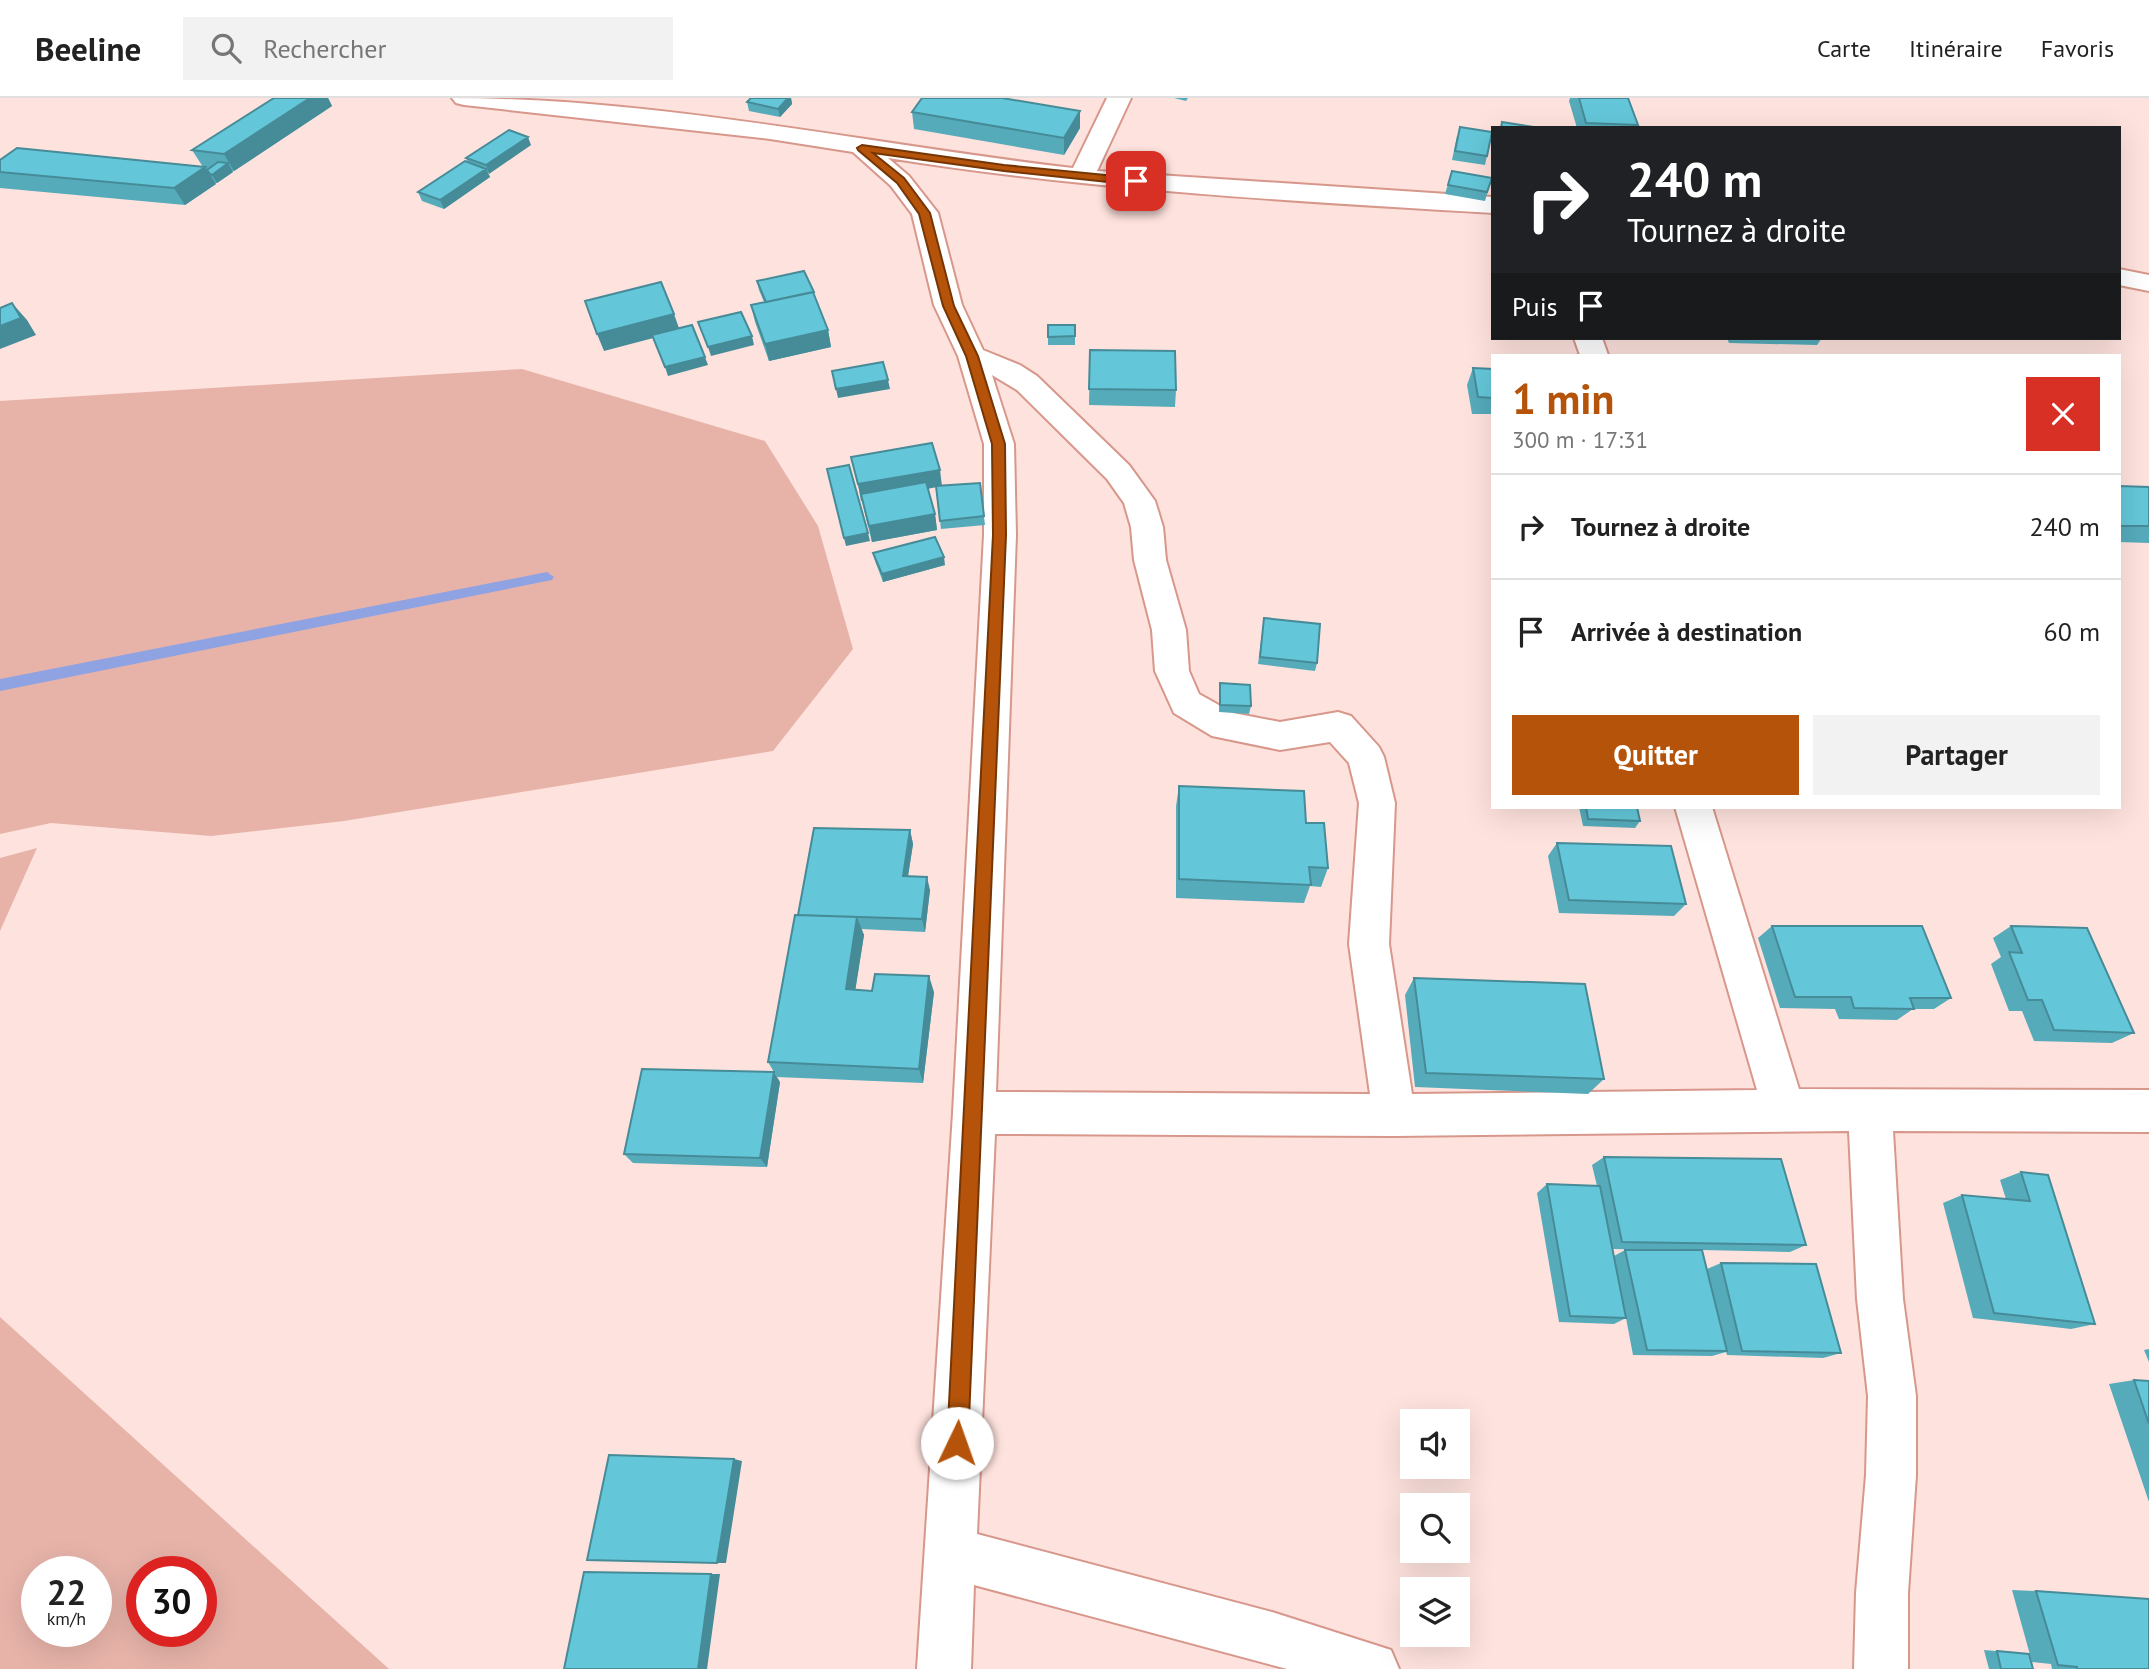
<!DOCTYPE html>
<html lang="fr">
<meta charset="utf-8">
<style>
body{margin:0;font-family:"PT Sans",sans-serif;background:#f2f2f2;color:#222;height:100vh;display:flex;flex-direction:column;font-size:26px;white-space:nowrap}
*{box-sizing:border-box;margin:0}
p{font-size:23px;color:#767676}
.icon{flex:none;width:38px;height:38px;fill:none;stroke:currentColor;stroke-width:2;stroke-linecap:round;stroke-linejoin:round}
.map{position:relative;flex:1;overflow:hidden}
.sheet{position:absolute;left:1491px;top:256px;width:630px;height:455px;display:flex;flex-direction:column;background:#fff;border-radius:0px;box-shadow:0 7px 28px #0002}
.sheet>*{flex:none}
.hud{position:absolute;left:1491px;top:28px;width:630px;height:214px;border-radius:0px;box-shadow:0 7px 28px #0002;background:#202124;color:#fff;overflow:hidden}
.buttons{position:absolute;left:1400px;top:1311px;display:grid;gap:14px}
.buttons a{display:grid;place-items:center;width:70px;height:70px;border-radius:0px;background:#fff;box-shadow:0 7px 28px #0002;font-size:35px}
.speed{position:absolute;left:21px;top:1458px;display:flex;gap:14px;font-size:35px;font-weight:700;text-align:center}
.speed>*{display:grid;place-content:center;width:91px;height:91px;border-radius:50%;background:#fff;box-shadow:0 7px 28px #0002;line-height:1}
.speed small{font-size:18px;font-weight:400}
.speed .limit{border:10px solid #d22;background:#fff;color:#111}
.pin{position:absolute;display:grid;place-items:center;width:60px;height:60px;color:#fff;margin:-30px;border-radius:14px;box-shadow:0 4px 10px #0006}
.me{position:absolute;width:77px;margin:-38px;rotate:3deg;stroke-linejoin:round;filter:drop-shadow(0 0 5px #0008)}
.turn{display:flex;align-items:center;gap:24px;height:147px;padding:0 21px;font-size:32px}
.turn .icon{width:91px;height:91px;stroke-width:2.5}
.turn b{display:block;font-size:49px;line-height:60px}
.then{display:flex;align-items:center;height:66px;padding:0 21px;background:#0003;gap:14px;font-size:26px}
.round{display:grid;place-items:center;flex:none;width:74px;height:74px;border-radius:0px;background:#f2f2f2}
.head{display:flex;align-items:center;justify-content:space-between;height:119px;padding:0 21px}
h1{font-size:42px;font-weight:700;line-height:52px;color:#b45309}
.primary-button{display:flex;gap:14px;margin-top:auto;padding:14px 21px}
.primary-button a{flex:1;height:80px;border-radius:0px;background:#b45309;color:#fff;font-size:28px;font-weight:700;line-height:80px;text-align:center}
.primary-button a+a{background:#f2f2f2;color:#222}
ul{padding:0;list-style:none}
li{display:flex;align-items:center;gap:21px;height:105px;padding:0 21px;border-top:2px solid #e0e0e0}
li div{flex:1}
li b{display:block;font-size:26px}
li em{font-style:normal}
header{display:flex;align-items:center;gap:42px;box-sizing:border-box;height:98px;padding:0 35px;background:#fff;border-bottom:2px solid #e0e0e0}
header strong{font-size:33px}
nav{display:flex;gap:38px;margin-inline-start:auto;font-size:24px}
.search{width:490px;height:63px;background:#f2f2f2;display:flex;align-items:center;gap:18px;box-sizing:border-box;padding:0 24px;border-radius:0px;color:#767676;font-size:26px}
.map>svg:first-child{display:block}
.green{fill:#e7b3a9;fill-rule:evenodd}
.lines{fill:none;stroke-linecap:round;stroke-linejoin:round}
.stream{fill:#8fa3e3;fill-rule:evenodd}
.street-casing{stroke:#d7978b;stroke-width:4}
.street{fill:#fff;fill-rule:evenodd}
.wall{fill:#56abbb;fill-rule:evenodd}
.shaded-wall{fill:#468b98}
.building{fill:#64c7d9;stroke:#468b98;stroke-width:2}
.route{fill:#b45309;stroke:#753606;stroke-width:2}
</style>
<header>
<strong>Beeline</strong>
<div class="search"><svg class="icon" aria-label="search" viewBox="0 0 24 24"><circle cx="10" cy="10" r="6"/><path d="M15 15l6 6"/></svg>Rechercher</div>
<nav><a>Carte</a><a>Itinéraire</a><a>Favoris</a></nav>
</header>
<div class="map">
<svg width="2149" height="1571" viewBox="0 0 2149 1571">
<rect width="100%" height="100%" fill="#fee2dd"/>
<path class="green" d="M522,271l243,72 53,85 35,123 -80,102 -429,70 -133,15 -160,-13 -51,11v-433z
M37,750l-37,83v-73z
M0,1219l389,352h-389zM37,1474h59v59h-59zM142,1474h59v59h-59z"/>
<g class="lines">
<path class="stream" d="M547,474l7,5 -2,3 -552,111v-12z"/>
<defs>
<path id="street" d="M452,0c209,0 414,46 621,70l34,-70h24l-34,73 396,26v16c-202,-12 -404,-23 -605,-55l21,18 29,37 24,92 21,45 37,15 17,11 92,89 26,36 8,26 3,33 20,70 3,41 10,23 34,19 47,9 58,-10 13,4 28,31 5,10 11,46 -6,141 23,150 345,-4 -82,-283h37l87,282 350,1v42l-256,-1 10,168 13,97v79l-8,118v76h-54l2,-76 10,-118 2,-79 -11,-97 -8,-168 -455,5 -399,-2 -18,400 295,78 119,38 8,19h-112l-313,-84 -3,84h-54l36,-556 31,-578v-91l-26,-88 -24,-51 -22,-91 -21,-28 -38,-34 -83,-13 -306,-34 -8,-2zM992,277l25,15 90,89 17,24 7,24 3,33 18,70 3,41 19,42 38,23 68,14 50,-8 19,21 10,40 -10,141 21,150 -374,-2 20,-557 -2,-91z
M2119,171l30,6v16l-30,-6z
M1574,240h28l6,17h-28z"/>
</defs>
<use href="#street" class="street-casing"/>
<use href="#street" class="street"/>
</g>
<path class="wall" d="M274,0h54l4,8 -98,65h-2l1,1 -16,11h-2l1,1 -31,21 -185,-17v-28l203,7 -11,-17z
M751,0h40l1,6 -12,13 -31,-6 -2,-9z
M1174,0h14l-2,3z
M1570,0h58l10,27 -1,3h-60l-8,-27z
M912,14l168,16 -16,27 -150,-26z
M1457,38l30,20 -2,9 -33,-5z
M531,47l-43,28 2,4 -46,32 -22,-8 -4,-9 50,-30 -2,-4z
M1493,69v13h-2l-6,21 -40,-7 7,-23 39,7z
M757,183l57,11 1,7 13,31 3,17 -62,14 -14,-39 -4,-17 13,-3 -5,-12z
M1048,227h27v20h-27z
M1727,240h95l-5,7 -88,-2z
M1090,252l86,40 -1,17 -86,-2z
M1473,270l20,1v45h-21l-5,-29z
M851,359l91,29 38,-3 5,42 -44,4 -5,-42 -9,2 8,25 2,16 -65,12z
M2119,388l30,1v56l-30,-1z
M873,455l72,12 -62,17 -8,-21z
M1264,520l53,45 -2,8 -57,-7z
M1220,585l31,23 -2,8 -30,-2v-21z
M1179,688l127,37 22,45 -7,19 -11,-1 -6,17 -128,-5v-92z
M1579,709h58l3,14 -5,7 -52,-2z
M910,732l3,14 -5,32 22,14 -5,42 -64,-3 3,6 -9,55 79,2 -11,91 -146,-6 -9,-15 30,-147z
M1557,745l129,61 -12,12 -115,-3 -11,-57z
M1772,828l179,72 -17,11h-21l-16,11 -58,-1 -4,-10 -55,-1 -22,-70z
M2011,828l123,107 -22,10 -78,-2 -12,-30h-13l-18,-47 10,-7 -8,-19z
M1414,880l190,101 -16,15 -173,-7 -10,-92z
M780,984l-13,85 -134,-4 -9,-9z
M1604,1059l202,88 -16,7 -88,-2 5,19 14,-6 120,90 -18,5 -96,-3 -1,-3 -14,4 -79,-1 -7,-37 -12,6 -55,-2 -22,-129 10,-9 50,2 -5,-21zM1613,1151l64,1h-52l-11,6z
M2021,1074l74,152 -24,5 -98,-11 -30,-115 19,-8 44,4 -6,-19z
M2149,1251v13l-5,-12z
M2134,1282l15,1v121l-40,-118z
M2012,1492l24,1 113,78h-97l-1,-5 -19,-2z
M1984,1552l45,4 4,15h-44z"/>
<path class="shaded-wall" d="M310,0h18l4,8 -98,65 -10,-17z
M788,0h3l1,6 -12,13 -2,-8z
M1080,13v17l-16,27v-17z
M528,39l3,8 -42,29 -3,-9z
M228,65l5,9 -16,11 -5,-8z
M205,69l11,17 -31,21 -11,-17z
M486,71l4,8 -46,32 -4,-9z
M12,205l15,17 9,15 -36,14v-23z
M674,216l6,17 -76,20 -7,-17z
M828,232l3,17 -62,14 -4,-17z
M752,238l2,9 -43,11 -3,-9z
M705,259l3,8 -40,11 -3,-9z
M888,282l2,9 -52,9 -2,-9z
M940,372l2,16 -81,15 -3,-17z
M935,416l2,16 -65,12 -3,-16z
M868,435l2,8 -24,5 -2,-8z
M944,459l1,8 -62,17 -1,-8z
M910,732l3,14 -7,45 -3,-13z
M927,779l3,13 -5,42 -3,-13z
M857,819l7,18 -11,70 -7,-16z
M929,878l5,16 -11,91 -4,-14z
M774,974l6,10 -13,85 -7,-9z
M734,1361l8,2 -16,102h-9z
M711,1476h9l-13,95h-9z"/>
<path class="building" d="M274,0h36l-86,56 -32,-4z
M751,0h37l-10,11 -31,-7z
M922,0h80l78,13 -16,27 -152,-26z
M1579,0h49l10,27 -52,-2z
M1502,24l38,6h-39z
M1460,29l32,5 -5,24 -32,-5z
M509,32l19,7 -42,28 -20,-7z
M17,50l188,19 -31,21 -174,-16v-12z
M465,63l21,8 -46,31 -22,-8z
M218,64l10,1 -16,12 -2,-1 -3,-4z
M1452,73l40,7 -5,14 -39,-7z
M804,173l10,21 -48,10 -9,-21z
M661,184l13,32 -77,20 -12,-33z
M813,194l15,38 -63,14 -14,-39z
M12,205l9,15 -21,8v-18z
M741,214l11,24 -44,11 -10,-25z
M692,227l13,32 -40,10 -13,-32z
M1048,227h27v11l-27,1z
M1090,252l85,1 1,39 -87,-1z
M883,264l5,18 -52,9 -4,-18z
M1473,270l20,1v29l-15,-1z
M932,345l8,27 -82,14 -7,-27z
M849,367l19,68 -24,5 -17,-69z
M926,384l9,32 -66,12 -8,-32z
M980,385l4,33 -44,5 -4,-35z
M2119,388l30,1v39h-30z
M935,439l9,20 -62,17 -9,-21z
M1264,520l56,6 -3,39 -57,-6z
M1220,585l30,2 1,21 -31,-1z
M1179,688l125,5 2,32h18l4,45 -19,-1 2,18 -132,-6z
M1586,709h51l3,14 -52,-2z
M814,730l96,2 -7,46 24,1 -5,42 -124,-4z
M1557,745l114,3 15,58 -117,-4z
M795,817l62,2 -11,72 26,2 3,-17 54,2 -10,93 -151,-7z
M1772,828h150l29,72h-41l4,11 -60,-1 -3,-11h-56z
M2011,828l76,2 47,105 -80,-3 -12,-30h-14l-19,-48 13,1z
M1414,880l171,6 19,95 -178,-6z
M642,971l132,3 -14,86 -136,-4z
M1604,1059l177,2 25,86 -184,-3z
M2021,1074l27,3 47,149 -101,-11 -32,-118 68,6z
M1547,1086l53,2 26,132 -56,-2z
M1625,1152h77l25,101 -80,-1z
M1721,1165l95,1 25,89 -99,-2z
M2134,1282l15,1v43z
M609,1357l125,4 -17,104 -130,-3z
M584,1474l127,2 -13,95h-134z
M2036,1493l113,8v70h-72v-2l-19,-2z
M1997,1553l32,3 4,15h-32z"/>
<path class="route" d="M862,47l142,20 132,13 5,3 -5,4 -132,-14 -131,-18 31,25 26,35 24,93 24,50 27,88 1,91 -38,908 -3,7 -8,3 -7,-3 -3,-7 46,-908 -1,-91 -26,-88 -23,-50 -24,-92 -22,-31 -39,-33 -1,-2z"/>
</svg>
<div class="buttons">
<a><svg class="icon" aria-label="sound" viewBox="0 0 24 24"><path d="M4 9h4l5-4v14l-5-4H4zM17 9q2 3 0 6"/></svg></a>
<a><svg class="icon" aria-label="search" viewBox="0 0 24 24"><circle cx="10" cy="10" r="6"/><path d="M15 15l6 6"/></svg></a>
<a><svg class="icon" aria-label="layers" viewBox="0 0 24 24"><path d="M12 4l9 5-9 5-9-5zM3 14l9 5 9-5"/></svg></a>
</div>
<div class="speed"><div>22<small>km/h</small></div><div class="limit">30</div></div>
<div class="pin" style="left:1136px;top:83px;background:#d93025"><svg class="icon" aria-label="arrive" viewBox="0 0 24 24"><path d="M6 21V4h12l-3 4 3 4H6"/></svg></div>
<svg class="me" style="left:957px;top:1345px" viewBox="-20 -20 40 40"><circle r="19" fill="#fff"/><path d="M0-13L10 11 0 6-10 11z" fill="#b45309"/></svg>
<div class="hud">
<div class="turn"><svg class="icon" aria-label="right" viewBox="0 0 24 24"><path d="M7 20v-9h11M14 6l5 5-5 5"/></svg><div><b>240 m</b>Tournez à droite</div></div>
<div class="then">Puis<svg class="icon" aria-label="arrive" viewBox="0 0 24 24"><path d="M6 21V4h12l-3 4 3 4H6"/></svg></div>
</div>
<section class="sheet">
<div class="head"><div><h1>1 min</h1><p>300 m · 17:31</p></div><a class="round" style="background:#d93025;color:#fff"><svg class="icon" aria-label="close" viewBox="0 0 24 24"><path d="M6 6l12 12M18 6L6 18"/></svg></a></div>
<ul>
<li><svg class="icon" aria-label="right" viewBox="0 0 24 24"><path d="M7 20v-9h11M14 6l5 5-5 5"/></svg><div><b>Tournez à droite</b></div><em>240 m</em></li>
<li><svg class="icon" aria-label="arrive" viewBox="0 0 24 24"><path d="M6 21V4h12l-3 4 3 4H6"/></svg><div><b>Arrivée à destination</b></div><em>60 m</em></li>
</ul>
<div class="primary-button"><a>Quitter</a><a>Partager</a></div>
</section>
</div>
